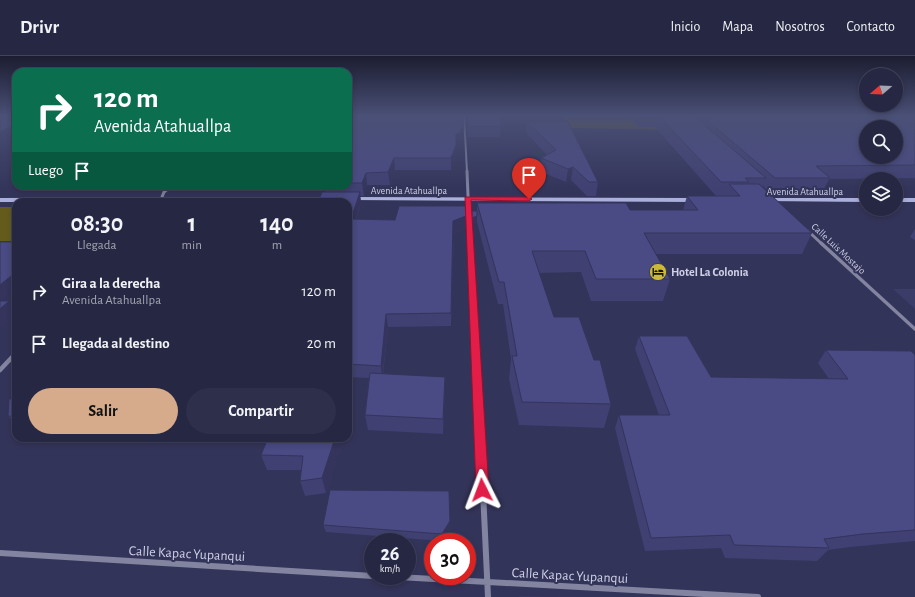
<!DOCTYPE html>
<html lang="es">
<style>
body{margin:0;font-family:"Alegreya Sans",sans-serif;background:#2e2f4a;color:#f1f3f6;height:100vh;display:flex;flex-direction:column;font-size:15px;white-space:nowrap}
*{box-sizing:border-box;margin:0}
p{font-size:13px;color:#a4a5b2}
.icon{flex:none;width:22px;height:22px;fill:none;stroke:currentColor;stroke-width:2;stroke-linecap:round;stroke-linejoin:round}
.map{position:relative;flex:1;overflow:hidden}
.side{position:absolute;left:12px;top:142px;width:340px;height:244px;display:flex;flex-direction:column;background:#262743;border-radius:12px;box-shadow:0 2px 6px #0003,0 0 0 1px #42445c}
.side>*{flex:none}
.hud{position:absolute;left:12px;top:12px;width:340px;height:122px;border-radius:12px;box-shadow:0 2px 6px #0003,0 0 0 1px #42445c;background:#0b6e4f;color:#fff;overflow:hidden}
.needle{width:26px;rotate:251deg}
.controls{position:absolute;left:859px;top:12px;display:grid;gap:8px}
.controls a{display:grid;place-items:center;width:44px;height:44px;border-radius:50%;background:#262743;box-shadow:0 2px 6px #0003,0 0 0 1px #42445c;font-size:20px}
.speed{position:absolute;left:364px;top:477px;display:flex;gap:8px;font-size:20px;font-weight:700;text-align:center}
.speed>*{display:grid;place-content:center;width:52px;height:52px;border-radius:50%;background:#262743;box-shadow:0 2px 6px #0003,0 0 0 1px #42445c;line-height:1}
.speed small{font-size:10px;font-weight:400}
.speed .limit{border:6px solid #d22;background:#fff;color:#111}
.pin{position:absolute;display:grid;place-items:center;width:34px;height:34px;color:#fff;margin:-41px -17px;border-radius:50% 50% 50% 0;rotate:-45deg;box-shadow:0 0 4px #0007}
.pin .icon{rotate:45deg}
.me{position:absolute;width:44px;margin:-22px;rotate:357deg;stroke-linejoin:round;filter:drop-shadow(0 0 3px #0008)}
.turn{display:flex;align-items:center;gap:14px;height:84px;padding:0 16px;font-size:18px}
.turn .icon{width:52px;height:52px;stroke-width:2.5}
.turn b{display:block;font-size:28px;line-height:34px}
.then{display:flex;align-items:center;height:38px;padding:0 16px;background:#0003;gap:8px;font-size:15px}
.eta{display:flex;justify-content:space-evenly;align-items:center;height:68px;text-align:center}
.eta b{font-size:24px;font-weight:700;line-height:28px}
.button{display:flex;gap:8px;margin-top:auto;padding:8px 16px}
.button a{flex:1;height:46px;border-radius:24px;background:#d6ab8b;color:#111;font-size:16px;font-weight:700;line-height:46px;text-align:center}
.button a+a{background:#2e2f4a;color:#f1f3f6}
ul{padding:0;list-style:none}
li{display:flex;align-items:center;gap:12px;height:52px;padding:0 16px}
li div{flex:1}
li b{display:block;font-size:15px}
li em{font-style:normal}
header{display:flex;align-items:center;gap:24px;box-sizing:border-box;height:56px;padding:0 20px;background:#262743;border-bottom:1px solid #42445c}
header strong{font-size:19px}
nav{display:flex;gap:22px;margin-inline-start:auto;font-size:14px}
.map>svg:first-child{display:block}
.built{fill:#3b3c68}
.green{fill:#645b1b}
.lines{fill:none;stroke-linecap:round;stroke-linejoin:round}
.minor-far4{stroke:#8284a0;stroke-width:2}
.minor-far3{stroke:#8284a0;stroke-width:3}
.minor-far2{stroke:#8284a0;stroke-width:3.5}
.minor-far1{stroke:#8284a0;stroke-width:4.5}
.minor{stroke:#8284a0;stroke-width:6}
.secondary{fill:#abafdb;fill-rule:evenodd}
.wall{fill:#404072}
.shaded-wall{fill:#34345c}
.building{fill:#4a4a84;stroke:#34345c;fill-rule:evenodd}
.route{fill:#e11d48;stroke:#92132f}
.labels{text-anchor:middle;stroke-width:4;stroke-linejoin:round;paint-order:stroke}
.far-street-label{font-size:10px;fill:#cfd1e8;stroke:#333459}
.poi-label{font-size:12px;font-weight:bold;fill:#cfd1e8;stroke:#333459;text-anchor:start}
.near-street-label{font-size:14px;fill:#cfd1e8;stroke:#333459}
</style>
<header>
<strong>Drivr</strong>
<nav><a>Inicio</a><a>Mapa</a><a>Nosotros</a><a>Contacto</a></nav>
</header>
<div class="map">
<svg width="915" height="541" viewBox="0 0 915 541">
<rect width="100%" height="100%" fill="#333459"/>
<path class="built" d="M893,233h22v20z"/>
<path class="green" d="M563,59h109l15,15 -117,-2z
M0,151h16v34h-16z"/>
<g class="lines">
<path class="minor-far4" d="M464,59l3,57"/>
<path class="minor-far3" d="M467,115l3,73
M160,146l4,-10 7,-6
M808,175l14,13"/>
<path class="minor-far2" d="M470,187l5,92
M821,187l94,86"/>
<path class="minor-far1" d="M475,278l6,116
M0,314l16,-17"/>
<path class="minor" d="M481,393l7,148
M0,497l373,23
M380,520l378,21"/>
<path class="secondary" d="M351,141l344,1 3,2 -3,2 -346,-2v-2z
M0,142l329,-1 3,2 -3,2 -329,1z
M767,142h99v4l-101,-1v-2z
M896,142h19v4h-19z"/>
</g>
<path class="wall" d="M348,59l115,22 -3,8h-4v12l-5,13h-56l-5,15h-23l-3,11h-4l1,7 -5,17 110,7 -12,6 -3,93 -63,1 -5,47 62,18 -2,42 -75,-4 -3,-15 4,-37 -21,-1v-175l-22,-10 -1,-6h23z
M466,59h33l2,11 -1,11h-32z
M629,59h286v64l-1,-1 -85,1 -6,12 -54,1 -6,-6 -1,1 50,46 -10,21h-146l14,25 -7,22h-72l-10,-29 -42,1 15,44 40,43 17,44 -7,24 -85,-3 -10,-46 2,-20 -8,-55h-5l-21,-82 -5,2v-13h5v-8l153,7h53l4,-14h29l-61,-69h-16z
M527,66l71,60 -2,14h-9l-16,-16 -5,2 -27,-11 2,-13 6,-3 -21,-22z
M915,173v11l-5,-3z
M639,280l72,41 118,2 -11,-16 8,-13 89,5v186l-65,6 -22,3 -11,11 -92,-3 -4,-10 -76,3 -30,-123 4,-13h40l-24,-66z
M16,343v25l-8,-8z
M268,382h75l-17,55 -21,3 -5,-15 1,-11h-34l-6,-15z
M323,469l127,4 -8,12 -116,-9z"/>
<path class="shaded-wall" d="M16,68v16l-16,9v-17z
M463,70v11l-3,8h-4v12l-5,13v-12l5,-24z
M394,102l1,12 -5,15 -2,-13z
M573,111l-2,13 -5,2 2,-13z
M366,117l1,12 -3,11 -2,-13z
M360,136l1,11 -9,28 -1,-12z
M466,160v11l-12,6 -3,93 2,-105z
M477,160v6l-5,2v-6z
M16,216v16l-16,14v-17z
M9,245l7,10v1l-16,16v-19z
M386,258l2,13 -6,52 -1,-13z
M445,321v15l-2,42v-15z
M335,382h8l-17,55 -4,-15z
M450,465v8l-8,12v-7z"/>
<path class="building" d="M0,59h16v9l-16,8z
M348,59h115v11l-3,7 -4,1v11l-5,13h-57l-6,14 -22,1 -4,10h-14z
M467,59h32l2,11h-33z
M641,59h52l73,63h-21l4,4h-28l-63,-67z
M701,59h214v1h-4l4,2v47l-99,1 14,12h-55zM866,71h30v30h-30z
M527,66h41l30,60h-9l-16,-15 -5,2 -27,-11 15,-8z
M729,128h30l53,49h-168l26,46h-74l-11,-28h-53l22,66h25l15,43h6l11,44 -89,-2 -10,-46h5l-13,-74h-5l-22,-79h149l4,7h68l-11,-14h53z
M322,136h38l-9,27 44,1 4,-14h67v10l-13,5 -2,92 -65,1 -5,52 -33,-2v-162h-30z
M472,155h5v5l-5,2z
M0,186h16v30l-16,13z
M0,245h9l-9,8z
M639,280h48l24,41 137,2 -22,-29 85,1 4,4v175l-52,4 -39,5 5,9 -95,-3 -4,-10 -79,3 -32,-123h51z
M370,317l75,4 -2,42 -78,-4z
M9,343h7v18l-8,-1z
M268,382h67l-13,40 -22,3 3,-25 -42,-1z
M330,434l119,1 1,30 -8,13 -119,-9z
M519,540l67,1h-67z"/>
<linearGradient id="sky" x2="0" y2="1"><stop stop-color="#1c1d31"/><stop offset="0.44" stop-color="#4a5076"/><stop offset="1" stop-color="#4a5076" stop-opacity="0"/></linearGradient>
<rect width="915" height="135" fill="url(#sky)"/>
<path class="route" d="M465,141h64l3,2 -3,2 -58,-1 18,290 -2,4 -5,2 -4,-2 -2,-4z"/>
<defs>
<symbol id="hotel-disc" viewBox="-11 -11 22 22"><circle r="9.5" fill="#cbb939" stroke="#333459"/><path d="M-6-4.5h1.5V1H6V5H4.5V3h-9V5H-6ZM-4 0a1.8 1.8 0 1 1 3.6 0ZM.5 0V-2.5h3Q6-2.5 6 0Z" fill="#111"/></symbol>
</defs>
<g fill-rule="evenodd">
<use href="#hotel-disc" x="648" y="206" width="20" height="20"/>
</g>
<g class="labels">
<g class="far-street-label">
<text x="409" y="138">Avenida Atahuallpa</text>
<text x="805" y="139">Avenida Atahuallpa</text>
<text transform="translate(839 192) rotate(43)" y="4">Calle Luis Mostajo</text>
</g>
<g class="poi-label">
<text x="671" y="220">Hotel La Colonia</text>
</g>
<g class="near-street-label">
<text transform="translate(187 497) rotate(3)" y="5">Calle Kapac Yupanqui</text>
<text transform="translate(570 519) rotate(3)" y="5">Calle Kapac Yupanqui</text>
</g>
</g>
</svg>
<div class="controls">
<a><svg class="needle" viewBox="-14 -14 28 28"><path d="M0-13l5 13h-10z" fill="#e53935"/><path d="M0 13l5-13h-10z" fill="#a4a5b2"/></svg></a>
<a><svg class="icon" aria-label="search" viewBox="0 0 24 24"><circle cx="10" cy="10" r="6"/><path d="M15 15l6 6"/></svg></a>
<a><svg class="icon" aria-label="layers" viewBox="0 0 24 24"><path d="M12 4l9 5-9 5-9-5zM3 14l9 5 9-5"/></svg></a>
</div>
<div class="speed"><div>26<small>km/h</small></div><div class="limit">30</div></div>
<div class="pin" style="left:529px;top:143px;background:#d93025"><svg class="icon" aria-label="arrive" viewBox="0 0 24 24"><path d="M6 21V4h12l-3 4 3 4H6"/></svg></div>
<svg class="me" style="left:482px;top:434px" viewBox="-20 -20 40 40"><path d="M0-17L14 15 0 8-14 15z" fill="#e11d48" stroke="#fff" stroke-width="4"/></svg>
<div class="hud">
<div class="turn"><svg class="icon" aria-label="right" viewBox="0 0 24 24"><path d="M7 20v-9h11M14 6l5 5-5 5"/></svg><div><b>120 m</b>Avenida Atahuallpa</div></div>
<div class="then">Luego<svg class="icon" aria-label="arrive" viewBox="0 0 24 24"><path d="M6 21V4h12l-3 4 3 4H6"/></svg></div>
</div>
<section class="side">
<div class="eta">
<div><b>08:30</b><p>Llegada</p></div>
<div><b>1</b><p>min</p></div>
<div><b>140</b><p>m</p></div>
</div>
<ul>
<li><svg class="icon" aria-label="right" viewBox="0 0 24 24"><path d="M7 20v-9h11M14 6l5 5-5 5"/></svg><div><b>Gira a la derecha</b><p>Avenida Atahuallpa</p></div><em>120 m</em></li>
<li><svg class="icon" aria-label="arrive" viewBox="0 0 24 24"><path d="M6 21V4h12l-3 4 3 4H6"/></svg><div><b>Llegada al destino</b></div><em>20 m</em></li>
</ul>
<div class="button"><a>Salir</a><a>Compartir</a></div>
</section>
</div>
